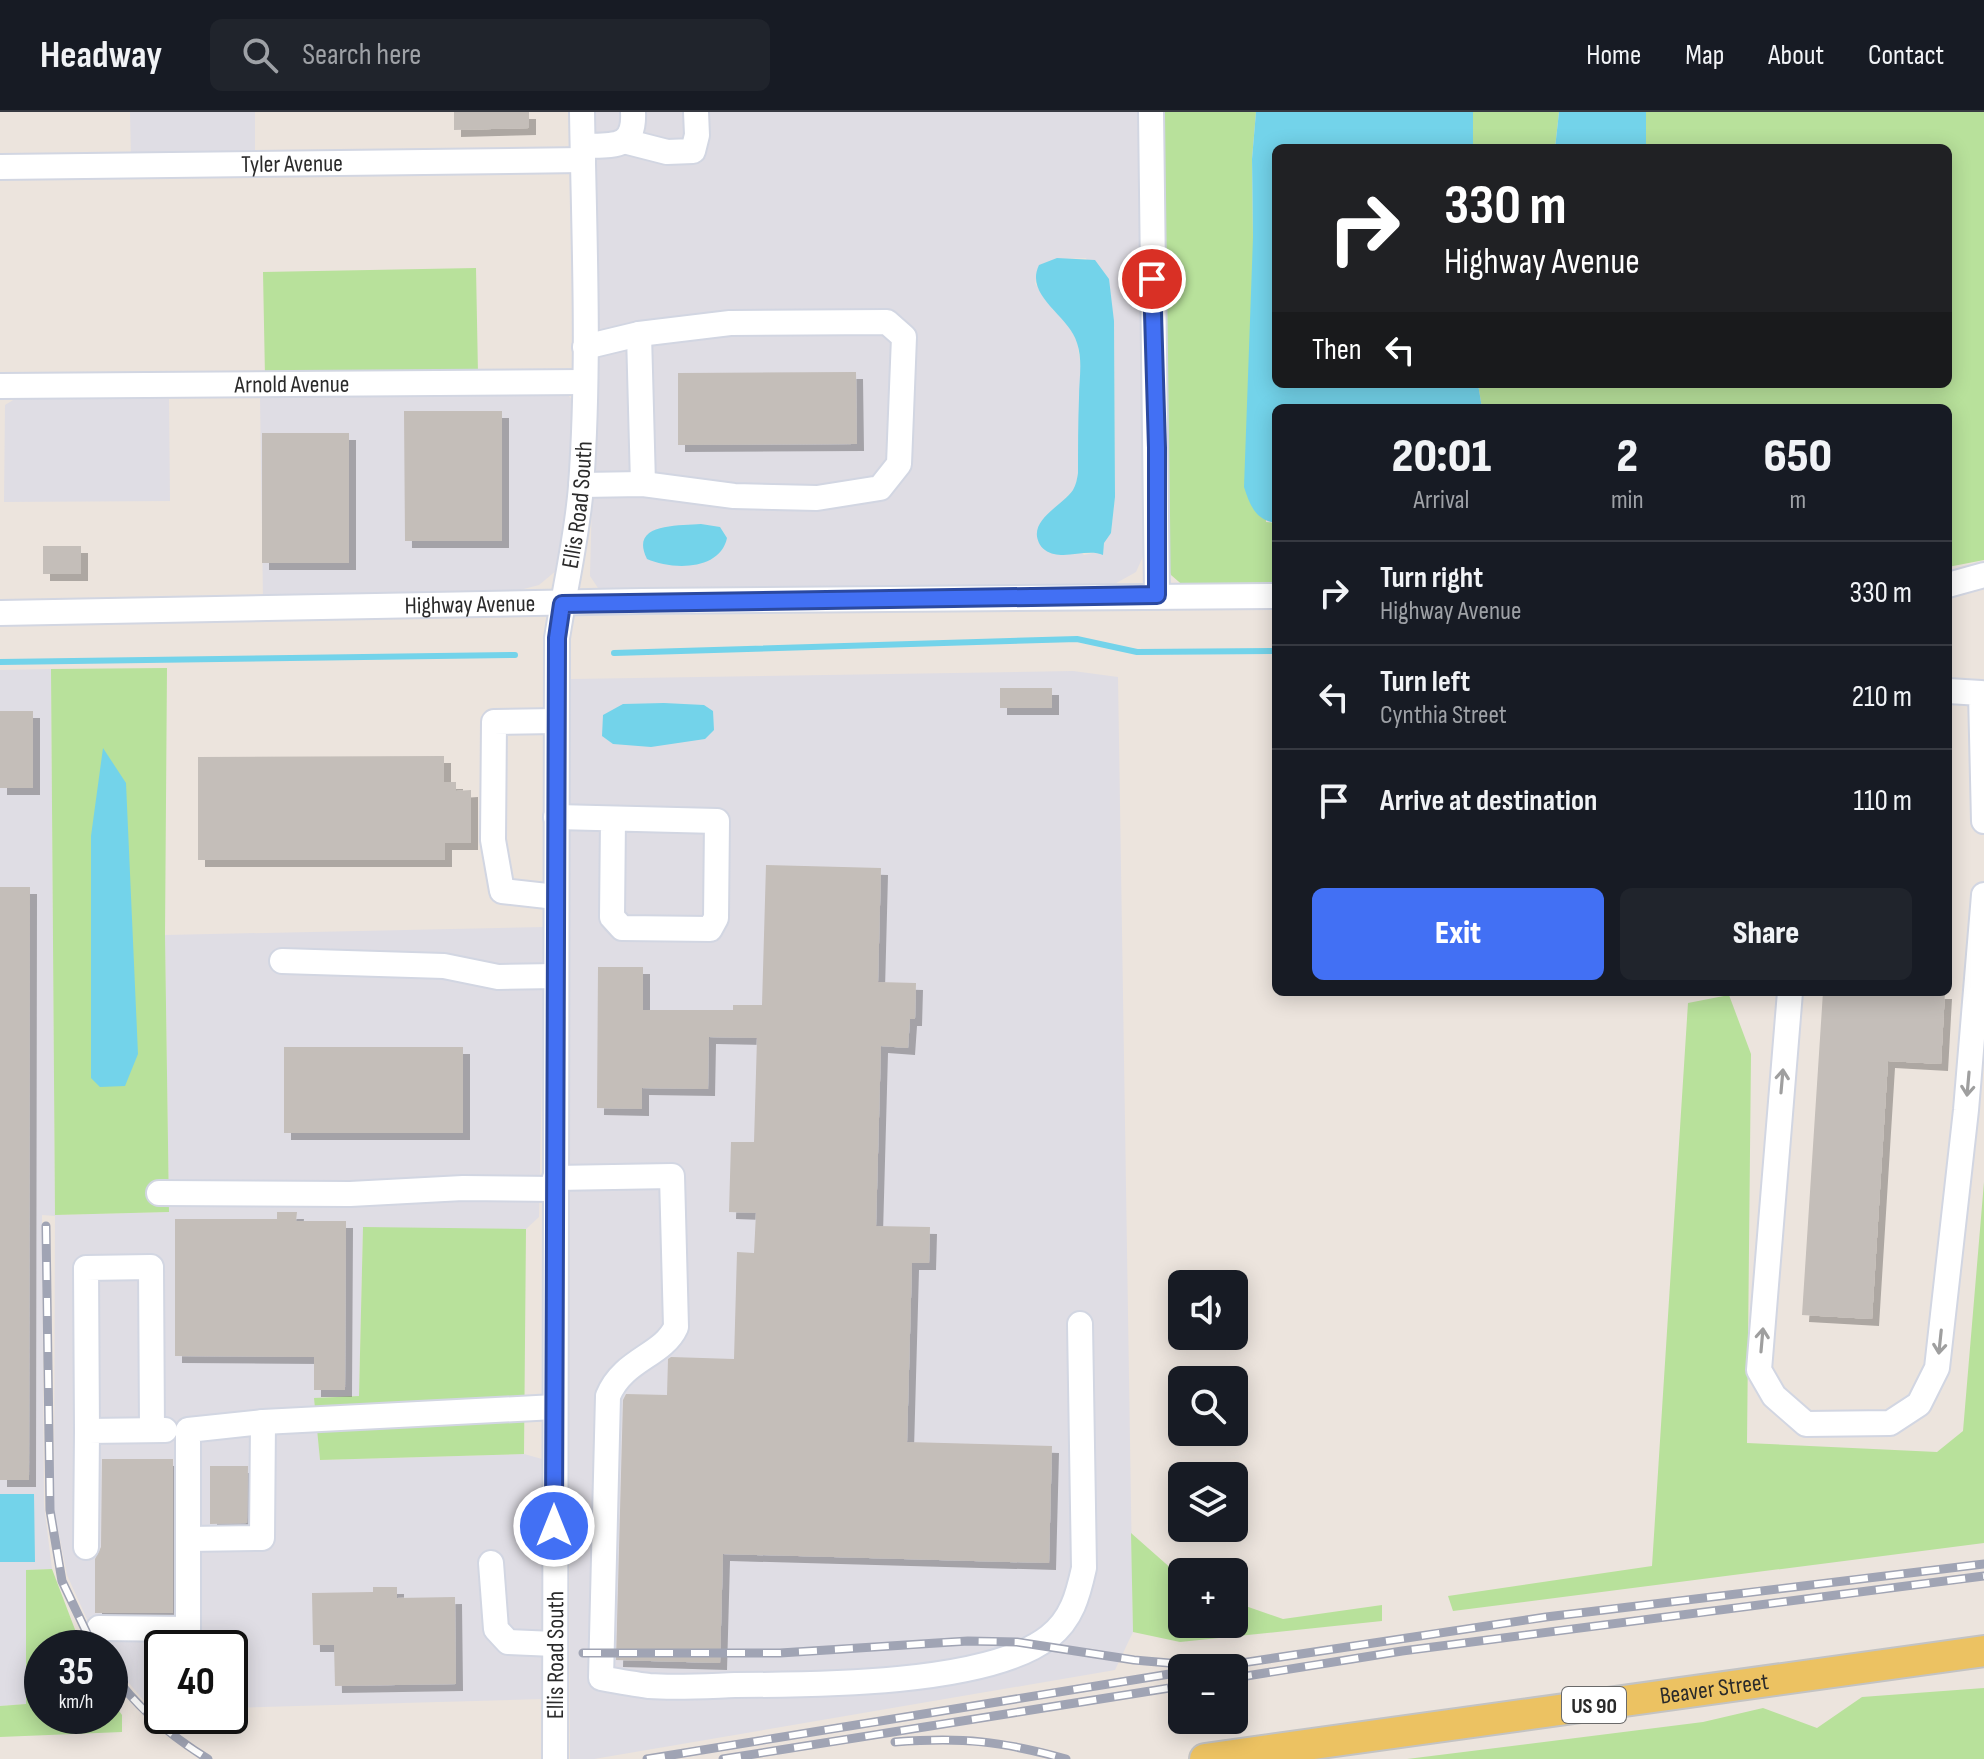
<!DOCTYPE html>
<meta charset="utf-8">
<style>
body{margin:0;font-family:"Sofia Sans Condensed",sans-serif;background:#20242c;color:#f1f3f6;height:100vh;display:flex;flex-direction:column;font-size:30px;white-space:nowrap}
*{box-sizing:border-box;margin:0}
p{font-size:26px;color:#9ea1a6}
.icon{flex:none;width:44px;height:44px;fill:none;stroke:currentColor;stroke-width:2;stroke-linecap:round;stroke-linejoin:round}
.map{position:relative;flex:1;overflow:hidden}
.details{position:absolute;left:1272px;top:292px;width:680px;height:592px;display:flex;flex-direction:column;background:#171b24;border-radius:12px;box-shadow:0 4px 20px #0003}
.details>*{flex:none}
.banner{position:absolute;left:1272px;top:32px;width:680px;height:244px;border-radius:12px;box-shadow:0 4px 20px #0003;background:#202124;color:#fff;overflow:hidden}
.buttons{position:absolute;left:1168px;top:1158px;display:grid;gap:16px}
.buttons a{display:grid;place-items:center;width:80px;height:80px;border-radius:12px;background:#171b24;box-shadow:0 4px 20px #0003;font-size:40px}
.speed{position:absolute;left:24px;top:1518px;display:flex;gap:16px;font-size:40px;font-weight:700;text-align:center}
.speed>*{display:grid;place-content:center;width:104px;height:104px;border-radius:50%;background:#171b24;box-shadow:0 4px 20px #0003;line-height:1}
.speed small{font-size:20px;font-weight:400}
.speed .limit{border:4px solid #111;border-radius:12px;background:#fff;color:#111}
.pin{position:absolute;display:grid;place-items:center;width:68px;height:68px;color:#fff;margin:-34px;border:4px solid #fff;border-radius:50%;box-shadow:0 2px 8px #0007}
.me{position:absolute;width:88px;margin:-44px;rotate:0deg;stroke-linejoin:round;filter:drop-shadow(0 0 6px #0008)}
.turn{display:flex;align-items:center;gap:28px;height:168px;padding:0 40px;font-size:36px}
.turn .icon{width:104px;height:104px;stroke-width:2.5}
.turn b{display:block;font-size:56px;line-height:68px}
.then{display:flex;align-items:center;height:76px;padding:0 40px;background:#0003;gap:16px;font-size:30px}
.eta{display:flex;justify-content:space-evenly;align-items:center;height:136px;text-align:center}
.eta b{font-size:48px;font-weight:800;line-height:56px}
.cta{display:flex;gap:16px;margin-top:auto;padding:16px 40px}
.cta a{flex:1;height:92px;border-radius:12px;background:#4270f4;color:#fff;font-size:32px;font-weight:800;line-height:92px;text-align:center}
.cta a+a{background:#20242c;color:#f1f3f6}
ul{padding:0;list-style:none}
li{display:flex;align-items:center;gap:24px;height:104px;padding:0 40px;border-top:2px solid #363941}
li div{flex:1}
li b{display:block;font-size:30px}
li em{font-style:normal}
header{display:flex;align-items:center;gap:48px;box-sizing:border-box;height:112px;padding:0 40px;background:#171b24;border-bottom:2px solid #363941}
header strong{font-size:38px}
nav{display:flex;gap:44px;margin-inline-start:auto;font-size:28px}
.search{width:560px;height:72px;background:#20242c;display:flex;align-items:center;gap:20px;box-sizing:border-box;padding:0 28px;border-radius:12px;color:#9ea1a6;font-size:30px}
.map>svg:first-child{display:block}
.industrial{fill:#dfdde4;fill-rule:evenodd}
.green{fill:#b8e19b}
.water{fill:#73d3ea}
.lines{fill:none;stroke-linecap:round;stroke-linejoin:round}
.stream{stroke:#73d3ea;stroke-width:6}
.building{fill:#c4beb9;filter:url(#shadow)}
.minor-casing{stroke:#d2d6e2;stroke-width:28}
.major-casing{stroke:#c3c3c3;stroke-width:34}
.minor{stroke:#fff;stroke-width:24}
.major{stroke:#ecc262;stroke-width:30}
.rail-casing{stroke:#a0a4b4;stroke-width:9}
.rail{stroke:#fff;stroke-width:6;stroke-dasharray:18;stroke-linecap:butt}
.oneway{stroke:#9f9f9f}
.route-casing{stroke:#2b499f;stroke-width:20}
.route{stroke:#4270f4;stroke-width:14}
.labels{text-anchor:middle;stroke-width:7;stroke-linejoin:round;paint-order:stroke}
.shield{fill:#fff;stroke:#6a6a6a;stroke-width:2}
.shield-label{font-size:22px;font-weight:bold;fill:#2a2a2a}
.street-label{font-size:24px;fill:#2a2a2a;stroke:#fff}
</style>
<header>
<strong>Headway</strong>
<div class="search"><svg class="icon" aria-label="search" viewBox="0 0 24 24"><circle cx="10" cy="10" r="6"/><path d="M15 15l6 6"/></svg>Search here</div>
<nav><a>Home</a><a>Map</a><a>About</a><a>Contact</a></nav>
</header>
<div class="map">
<svg width="1984" height="1647" viewBox="0 0 1984 1647">
<defs>
<filter id="shadow"><feDropShadow dx="7" dy="7" stdDeviation="0" flood-color="#0004"/></filter>
</defs>
<rect width="100%" height="100%" fill="#ece4dd"/>
<path class="industrial" d="M130,0h125v46l-124,1z
M592,0h548l5,440 -9,20 -25,14 -496,8 -17,-6 -8,-12 5,-195zM1086,146l28,64 1,175 -4,36 -7,9 -2,12 -5,-2 -13,3 -38,-39 4,-1 25,-27 3,-15 3,-106 -4,-25 -8,-17 -23,-24 -11,-18 5,-18 17,-6z
M563,279l11,10 -2,81 -9,70 -6,18 -18,15 -19,5 -257,9 -3,-201z
M23,282l146,5 1,102 -166,1 1,-97z
M51,557l4,546 114,-3 -4,-277 380,-8 -6,290 -13,12 -163,-1 -4,168 -44,2 5,62 204,-6 18,5 3,106 -2,134 -313,9v-60h-68v62l-17,-8 -35,-41v-13h-10l-33,-73 -13,-66 1,-293 -13,-1 2,290 8,64 -26,1v134l-26,2v-1036z
M1073,559l45,6 15,955 -18,38 -521,89h-24l-2,-1056 3,-24z"/>
<path class="green" d="M1161,0h95l-4,47 1,78 13,285 10,1v65h-90l-15,-13 -4,-9z
M1473,0h86l-4,36h-82z
M1646,0h338v448l-36,7v-159h-466l-4,-24h470v-236h-302z
M476,156l2,106 -213,3 -2,-105z
M167,556l-2,267 4,277 -114,3 -4,-546z
M1729,883l22,59 -4,389 190,9 26,-21 21,-249v361l-531,68 -5,-15 204,-30 36,-563z
M363,1115l163,2 -2,225 -204,6 -6,-62 45,-2z
M1131,1421l51,45v46h52v-22l49,17 99,-14v16l-202,21 -47,-10z
M52,1457l30,79h-40v68h68v-18l12,17v17l-122,5v-31l26,-2v-134z
M1984,1576v71h-577l296,-37 60,-14 54,20 45,-31z"/>
<path class="water" d="M1256,0h217v36h-197v236h202l4,24h-206v115c-21,-3 -26,-18 -32,-36l9,-250 -1,-78z
M1559,0h87v36h-91z
M1057,146l38,2 14,19 5,42 1,176 -4,36 -7,10 -1,12c-14,-6 -34,3 -49,-1 -6,-1 -13,-6 -15,-11 -11,-23 23,-37 34,-53 3,-5 4,-11 5,-17 0,-25 0,-50 1,-75 0,-19 4,-37 -2,-55 -8,-28 -53,-47 -38,-78z
M701,412l19,3 7,11c-7,33 -55,32 -80,21 -18,-36 30,-33 54,-35z
M664,591l40,2 9,6 1,19 -9,9 -54,8 -38,-3 -11,-8 1,-21 20,-11z
M103,636l23,35 12,271 -13,32 -25,1 -9,-9v-242z
M0,1382h34l1,68h-35z"/>
<g class="lines">
<path class="stream" d="M614,541l463,-14 60,13 139,-1
M0,550l515,-7"/>
</g>
<path class="building" d="M454,0h75v16l-75,2z
M856,260l1,72 -179,1v-72z
M404,299h98v130h-97z
M262,321h87v130h-87z
M43,434h38v28h-38z
M1000,576h52v20h-52z
M0,599h33v77h-33z
M444,644v26h12v9l15,-1v53h-26v17h-247v-103z
M766,753l115,3 -3,114 38,1 -1,36h-5l-2,29 -27,-2 -5,180 54,1 -1,36h-17l-5,179 145,4 -3,117 -326,-9 -3,109 -104,-3 7,-260 3,-6 41,1 1,-36 3,-2 63,2 3,-107 17,1 2,-40 -27,-1 2,-70h23l3,-104 -48,-1 -1,52 -66,-1v21l-45,-1 1,-141h45v43h90v-5h29z
M0,775h30l-1,593h-29z
M1823,880h122l-4,72 -53,-3 -16,258 -70,-4z
M284,935h179v86h-179z
M277,1100h20l-1,9h50l-1,169h-31v-33l-139,-1v-137h102z
M102,1347h71v154h-78v-54l6,-12z
M210,1354h38l-1,57 -37,1z
M373,1475h24v11l58,-1 1,87 -121,2 -1,-41h-21l-1,-52 61,-1z"/>
<g class="lines">
<defs>
<g id="minor">
<path d="M1151,0l6,483"/>
<path d="M624,29l43,11 26,-1 4,-16 -1,-23"/>
<path d="M583,34c29,-1 52,4 50,-34"/>
<path id="s1" d="M0,55l583,-7"/>
<path d="M639,222l4,150"/>
<path id="s2" d="M0,274l585,-4"/>
<path d="M581,373l62,-1 91,12 83,2 63,-10 19,-24 5,-127 -17,-15 -157,1 -91,11 -54,13"/>
<path d="M1948,473l36,-10"/>
<path id="s3" d="M0,501l642,-12 634,-5"/>
<path d="M1948,579l33,2 3,128"/>
<path d="M556,705l161,4 -1,97 -6,11 -88,-1 -10,-11 1,-98"/>
<path d="M556,785l-54,-6 -9,-51 1,-118 62,-1"/>
<path d="M282,849l162,5 54,11 58,-1"/>
<path d="M1790,880l-31,378 15,26 32,28 84,-1 29,-19 18,-36 29,-258 18,-215"/>
<path d="M555,1066l117,-2 4,151c-13,29 -53,32 -68,69l-7,282c16,3 32,6 48,8 28,2 58,0 86,-1 78,0 253,0 314,-48 23,-18 29,-42 35,-69l-4,-244"/>
<path d="M159,1081l191,1 113,-6 92,1"/>
<path d="M87,1319l-1,-163 65,-1 1,163"/>
<path d="M188,1427l74,-1 1,-116"/>
<path d="M86,1435l1,-116 78,-1"/>
<path d="M491,1451l5,66 12,13 46,2"/>
<path d="M99,1516l89,1v-199l75,-8 292,-15"/>
<path id="s4" d="M555,1647l2,-1121c8,-51 20,-100 24,-152 9,-124 3,-250 1,-374"/>
</g>
<g id="major">
<path id="s5" d="M1205,1647l779,-108"/>
</g>
</defs>
<use href="#minor" class="minor-casing"/>
<use href="#major" class="major-casing"/>
<use href="#minor" class="minor"/>
<use href="#major" class="major"/>
<defs>
<path id="rail" d="M46,1114l4,284 12,71 32,67
M583,1541h197l188,-12 49,1 117,18 35,3 52,-2
M1208,1556l338,-51 438,-53
M110,1558c27,38 59,65 98,89
M1234,1566l168,-27 582,-75
M895,1630c68,-5 106,-1 171,17
M647,1647l535,-87
M723,1647l459,-73"/>
</defs>
<use href="#rail" class="rail-casing"/>
<use href="#rail" class="rail"/>
</g>
<defs><path id="oneway-shaft" d="M-6 0H5M1.5-3L5.5 0L1.5 3" fill="none" stroke-width="1.6" stroke-linecap="round" stroke-linejoin="round" transform="scale(2)"/></defs>
<g class="oneway">
<use href="#oneway-shaft" transform="translate(1782 969) rotate(-85)"/>
<use href="#oneway-shaft" transform="translate(1968 972) rotate(95)"/>
<use href="#oneway-shaft" transform="translate(1762 1228) rotate(-85)"/>
<use href="#oneway-shaft" transform="translate(1940 1230) rotate(96)"/>
</g>
<g class="lines">
<defs>
<path id="route" d="M554,1414l3,-888 5,-34 595,-9v-147l-5,-169"/>
</defs>
<use href="#route" class="route-casing"/>
<use href="#route" class="route"/>
</g>
<g class="labels">
<rect class="shield" x="1562" y="1575" width="64" height="36" rx="6"/>
<g class="shield-label">
<text x="1594" y="1601">US 90</text>
</g>
<g class="street-label">
<text dy="8" stroke="none"><textPath href="#s1" startOffset="292">Tyler Avenue</textPath></text>
<text dy="8" stroke="none"><textPath href="#s2" startOffset="292">Arnold Avenue</textPath></text>
<text dy="8" stroke="none"><textPath href="#s4" startOffset="1256">Ellis Road South</textPath></text>
<text dy="8" stroke="none"><textPath href="#s3" startOffset="470">Highway Avenue</textPath></text>
<text dy="8" stroke="none"><textPath href="#s4" startOffset="104">Ellis Road South</textPath></text>
<text dy="8" stroke="none"><textPath href="#s5" startOffset="514">Beaver Street</textPath></text>
</g>
</g>
</svg>
<div class="buttons">
<a><svg class="icon" aria-label="sound" viewBox="0 0 24 24"><path d="M4 9h4l5-4v14l-5-4H4zM17 9q2 3 0 6"/></svg></a>
<a><svg class="icon" aria-label="search" viewBox="0 0 24 24"><circle cx="10" cy="10" r="6"/><path d="M15 15l6 6"/></svg></a>
<a><svg class="icon" aria-label="layers" viewBox="0 0 24 24"><path d="M12 4l9 5-9 5-9-5zM3 14l9 5 9-5"/></svg></a>
<a>+</a>
<a>−</a>
</div>
<div class="speed"><div>35<small>km/h</small></div><div class="limit">40</div></div>
<div class="pin" style="left:1152px;top:167px;background:#d93025"><svg class="icon" aria-label="arrive" viewBox="0 0 24 24"><path d="M6 21V4h12l-3 4 3 4H6"/></svg></div>
<svg class="me" style="left:554px;top:1414px" viewBox="-20 -20 40 40"><circle r="17" fill="#4270f4" stroke="#fff" stroke-width="3"/><path d="M0-11L8 9 0 5-8 9z" fill="#fff"/></svg>
<div class="banner">
<div class="turn"><svg class="icon" aria-label="right" viewBox="0 0 24 24"><path d="M7 20v-9h11M14 6l5 5-5 5"/></svg><div><b>330 m</b>Highway Avenue</div></div>
<div class="then">Then<svg class="icon" aria-label="left" viewBox="0 0 24 24"><path d="M17 20v-9H6M10 6l-5 5 5 5"/></svg></div>
</div>
<section class="details">
<div class="eta">
<div><b>20:01</b><p>Arrival</p></div>
<div><b>2</b><p>min</p></div>
<div><b>650</b><p>m</p></div>
</div>
<ul>
<li><svg class="icon" aria-label="right" viewBox="0 0 24 24"><path d="M7 20v-9h11M14 6l5 5-5 5"/></svg><div><b>Turn right</b><p>Highway Avenue</p></div><em>330 m</em></li>
<li><svg class="icon" aria-label="left" viewBox="0 0 24 24"><path d="M17 20v-9H6M10 6l-5 5 5 5"/></svg><div><b>Turn left</b><p>Cynthia Street</p></div><em>210 m</em></li>
<li><svg class="icon" aria-label="arrive" viewBox="0 0 24 24"><path d="M6 21V4h12l-3 4 3 4H6"/></svg><div><b>Arrive at destination</b></div><em>110 m</em></li>
</ul>
<div class="cta"><a>Exit</a><a>Share</a></div>
</section>
</div>
